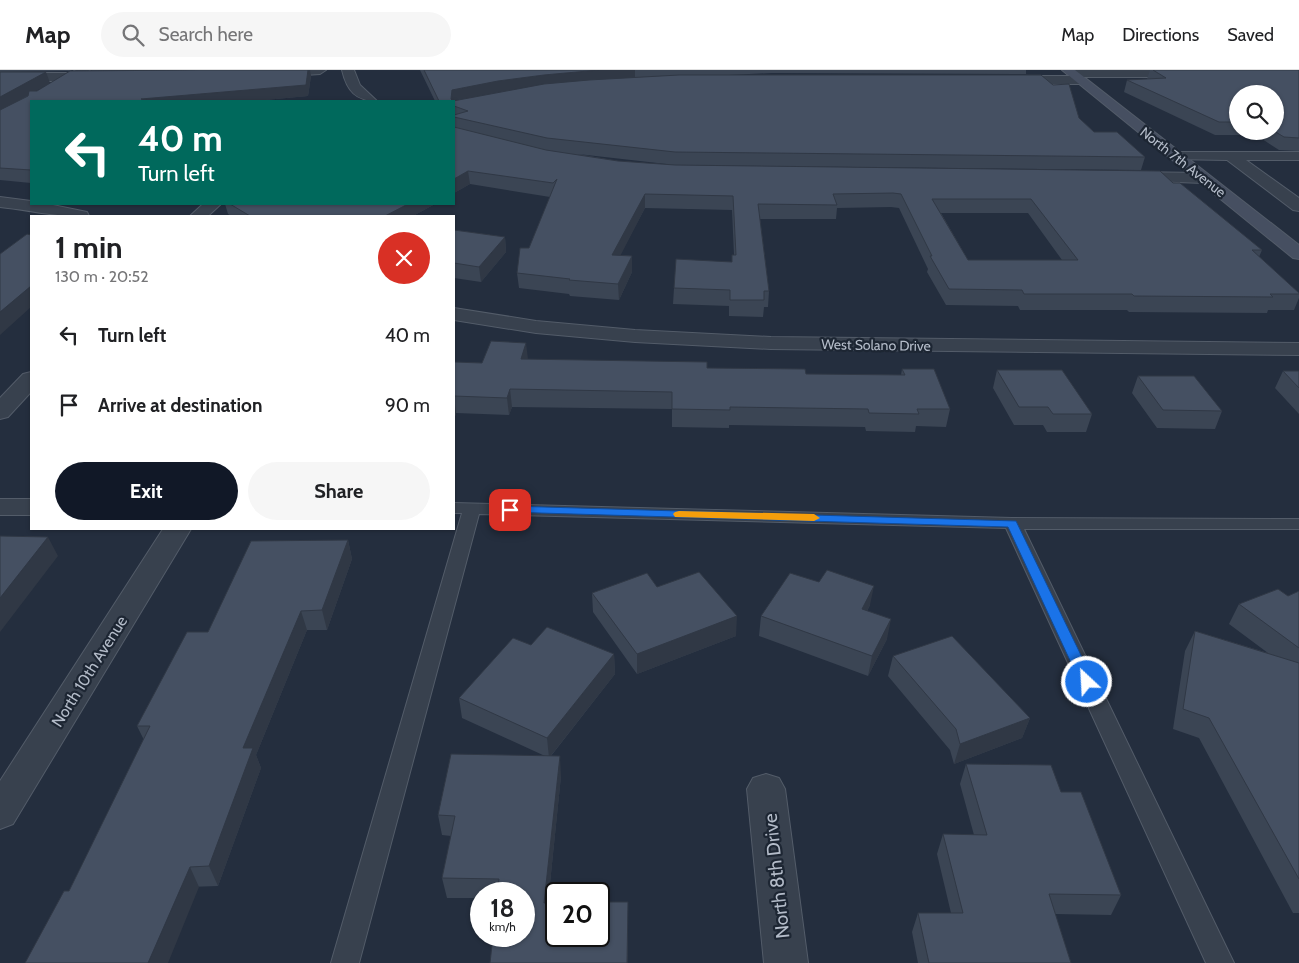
<!DOCTYPE html>
<meta charset="utf-8">
<style>
body{margin:0;font-family:Cabin,sans-serif;background:#f6f6f6;color:#202124;height:100vh;display:flex;flex-direction:column;font-size:19px;white-space:nowrap}
*{box-sizing:border-box;margin:0}
p{font-size:16px;color:#757577}
.icon{flex:none;width:28px;height:28px;fill:none;stroke:currentColor;stroke-width:2;stroke-linecap:round;stroke-linejoin:round}
.map{position:relative;flex:1;overflow:hidden}
.sheet{position:absolute;left:30px;top:145px;width:425px;height:315px;display:flex;flex-direction:column;background:#fff;border-radius:0px;box-shadow:0 1px 4px #0004}
.sheet>*{flex:none}
.banner{position:absolute;left:30px;top:30px;width:425px;height:105px;border-radius:0px;box-shadow:0 1px 4px #0004;background:#00695c;color:#fff;overflow:hidden}
.buttons{position:absolute;left:1229px;top:15px;display:grid;gap:10px}
.buttons a{display:grid;place-items:center;width:55px;height:55px;border-radius:50%;background:#fff;box-shadow:0 1px 4px #0004;font-size:25px}
.speed{position:absolute;left:470px;top:812px;display:flex;gap:10px;font-size:25px;font-weight:700;text-align:center}
.speed>*{display:grid;place-content:center;width:65px;height:65px;border-radius:50%;background:#fff;box-shadow:0 1px 4px #0004;line-height:1}
.speed small{font-size:12px;font-weight:400}
.speed .limit{border:2px solid #111;border-radius:8px;background:#fff;color:#111}
.pin{position:absolute;display:grid;place-items:center;width:42px;height:42px;color:#fff;margin:-21px;border-radius:10px;box-shadow:0 2px 8px #0006}
.me{position:absolute;width:55px;margin:-28px;rotate:335deg;stroke-linejoin:round;filter:drop-shadow(0 0 4px #0008)}
.turn{display:flex;align-items:center;gap:18px;height:105px;padding:0 25px;font-size:22px}
.turn .icon{width:65px;height:65px;stroke-width:2.5}
.turn b{display:block;font-size:35px;line-height:42px}
.round{display:grid;place-items:center;flex:none;width:52px;height:52px;border-radius:26px;background:#f6f6f6}
.summary{display:flex;align-items:center;justify-content:space-between;height:85px;padding:0 25px}
h1{font-size:30px;font-weight:700;line-height:38px}
.cta{display:flex;gap:10px;margin-top:auto;padding:10px 25px}
.cta a{flex:1;height:58px;border-radius:30px;background:#111827;color:#fff;font-size:20px;font-weight:700;line-height:58px;text-align:center}
.cta a+a{background:#f6f6f6;color:#202124}
ul{padding:0;list-style:none}
li{display:flex;align-items:center;gap:15px;height:70px;padding:0 25px}
li div{flex:1}
li b{display:block;font-size:19px}
li em{font-style:normal}
header{display:flex;align-items:center;gap:30px;box-sizing:border-box;height:70px;padding:0 25px;background:#fff;border-bottom:1px solid #e0e0e0}
header strong{font-size:24px}
nav{display:flex;gap:28px;margin-inline-start:auto;font-size:18px}
.search{width:350px;height:45px;background:#f6f6f6;display:flex;align-items:center;gap:12px;box-sizing:border-box;padding:0 18px;border-radius:28px;color:#757577;font-size:19px}
.map>svg:first-child{display:block}
.lines{fill:none;stroke-linecap:round;stroke-linejoin:round}
.service-casing{stroke:#535c69;stroke-width:2}
.minor-casing{stroke:#535c69;stroke-width:2}
.tertiary-casing{stroke:#535c69;stroke-width:2}
.secondary-casing{stroke:#535c69;stroke-width:2}
.service{fill:#38414e;fill-rule:evenodd}
.minor{fill:#38414e;fill-rule:evenodd}
.tertiary{fill:#38414e;fill-rule:evenodd}
.secondary{fill:#464f61;fill-rule:evenodd}
.wall{fill:#3b4554;fill-rule:evenodd}
.shaded-wall{fill:#303845}
.building{fill:#455062;stroke:#303845;fill-rule:evenodd}
.route{fill:#1a73e8;stroke:#114b97}
.slow{fill:#f59e0b}
.labels{text-anchor:middle;stroke-width:4.5;stroke-linejoin:round;paint-order:stroke}
.far-street-label{font-size:14px;fill:#b4bcc9;stroke:#1d2633}
.street-label{font-size:16px;fill:#b4bcc9;stroke:#1d2633}
.near-street-label{font-size:19px;fill:#b4bcc9;stroke:#1d2633}
</style>
<header>
<strong>Map</strong>
<div class="search"><svg class="icon" aria-label="search" viewBox="0 0 24 24"><circle cx="10" cy="10" r="6"/><path d="M15 15l6 6"/></svg>Search here</div>
<nav><a>Map</a><a>Directions</a><a>Saved</a></nav>
</header>
<div class="map">
<svg width="1299" height="893" viewBox="0 0 1299 893">
<rect width="100%" height="100%" fill="#242e3e"/>
<g class="lines">
<defs>
<path id="service" d="M454,433l558,15 287,1v10h-275l210,434h-28l-200,-435 -527,-14 -120,449h-28l131,-450h-8z"/>
<path id="minor" d="M270,0h56l-6,4 -46,3 -4,-1 -2,-3z
M342,0h12l6,15 17,16c-21,0 -30,-10 -35,-31z
M1068,0h119l4,3 -6,4h-103l5,3 -6,4h-71l-6,-4 6,-4h61l-5,-3z
M0,3h98l6,4 -6,4h-98z
M1175,82h124v8h-53l53,38v13l-6,-1 -66,-50 -57,-1 -2,-3 2,-3z
M1130,102l73,1 5,2 3,3 -3,3 -5,2 -78,-3 -3,-3 3,-3z
M0,127l31,4v3h17l39,8 2,4c-29,2 -59,-6 -89,-9z
M203,134h18l-13,12h-18z
M454,238l82,13 99,9 136,7 528,6v12l-528,-6 -136,-7 -99,-9 -82,-13z
M31,302v20l-23,25 -8,2v-21l23,-24z
M0,429h31v16h-31z
M163,459h28l-178,295 -13,5v-48z
M766,704l13,4 6,11 23,174h-44l-17,-174 6,-11z"/>
<path id="tertiary" d="M76,0h14l-50,31h-9v5l-31,17v-10z"/>
<path id="secondary" d="M1062,0h13l224,175v14l-6,-1z"/>
</defs>
<use href="#service" class="service-casing"/>
<use href="#minor" class="minor-casing"/>
<use href="#tertiary" class="tertiary-casing"/>
<use href="#secondary" class="secondary-casing"/>
<use href="#service" class="service"/>
<use href="#minor" class="minor"/>
<use href="#tertiary" class="tertiary"/>
<use href="#secondary" class="secondary"/>
</g>
<path class="wall" d="M0,0h72l-1,1 -71,1z
M91,0h56l-55,1z
M310,0l1,6 -3,20 -55,5h-222v82l-31,-3v-108l50,11 -15,8z
M420,0h606v4l-254,-1 -43,2 350,43 15,14 51,25 -4,13 -466,-5 -97,-11 40,7 57,4 498,18 89,67 -3,7 40,36v5l-5,12h-26l-1,3 -138,-1 -2,-2h-107l-2,-4 -72,-1 -19,-33 1,-3 -29,-61 -8,-1 -54,1 -1,11h-76l9,72 -1,16h-4l-1,10 -34,-1v-10l-56,-2 1,-16 58,-26v-7h2l-2,-45 -87,-2 -25,47 12,1v16l-13,28 -49,-4 -1,-2 -50,-6 -2,-15 12,-25 21,-51 -80,-13 -16,9v-92h-19zM941,143h87l34,47h-94z
M1150,0h149v81l-20,-1 -23,-15h-41l-91,-43 3,-12 20,-1zM1238,24l37,37h-37z
M225,134h210l-22,12h-182l-3,-2z
M454,160l51,7 1,15 -25,30 -27,-4z
M528,289l179,9 99,6 95,1 1,-6 48,40 -4,18 -30,-1 -1,6 -49,-1 -1,-4 -136,-2v3l-57,-1v-18l-160,-2 -3,8 -53,-2 -2,7v-58l28,1z
M997,300l95,44 -6,18h-39l-4,-7h-29l-21,-37z
M1283,301h16v43l-24,-26z
M1138,306l84,35 -7,18 -58,-1 -25,-35z
M348,470l4,19 -25,71h-20l-51,125 5,13 -43,118 -149,5 75,-151 -7,-14 71,-94z
M819,512l51,23 -3,6 20,28 -19,37 -109,-40 2,-20z
M657,517l79,49 -99,38 -44,-62 -1,-19z
M1299,521v322h-6l-94,-175 -26,-9 12,-78 10,-20 73,22 -39,-29 10,-20 49,-8z
M531,575l83,9 1,20 -64,82 10,20 -13,127 80,18v42l-104,-69h-43v4h-34l-5,-20 9,-42 -9,-1 -4,-20 107,-59 -83,-38 -3,-20z
M893,586l137,62 -8,20 -68,26 -4,-14 -62,-74z
M966,694l95,28 60,103 -10,20 -56,-1 16,49h-153l-6,-31 6,-19h33l-14,-59 6,-20 31,1 -14,-51z"/>
<path class="shaded-wall" d="M310,0l1,6 -3,20 -55,5h-112v-2z
M599,0h36v8l-181,23 -3,-2 1,-9 46,-9 46,-6z
M46,2l4,11 -50,28v-14z
M468,101l2,13 -16,9v-14z
M645,124v14l-32,62 -1,-15z
M408,134h27l-22,12h-28z
M505,167l1,15 -25,30 -2,-15z
M632,186v16l-13,28 -1,-16z
M31,216v21l-31,28v-23z
M526,273l2,16h-7z
M510,319l2,18 -3,8 -2,-17z
M454,326l2,17 -2,7z
M48,467l10,19 -58,76v-34z
M348,470l4,19 -25,71 -5,-20z
M874,516l-4,19 -12,24 4,-20z
M301,541l6,19 -51,125 5,13 -43,118 -9,-20 34,-118z
M737,546l-1,20 -99,38v-20z
M891,549l-4,20 -19,37 4,-20z
M614,584l1,20 -66,84 -2,-20z
M1030,648l-8,20 -68,26 6,-20z
M560,686l1,20 -15,146 -2,-19z
M190,797l9,20 -31,76h-20z
M628,832v61h-1z"/>
<path class="building" d="M199,0h109l-2,15 -165,14 10,2h-120v69l-31,-2v-58l28,-14 1,-5h8l33,-20z
M424,0h175l-55,5 -46,6 -46,9 -1,9 2,2 91,-17 45,-4 90,-5h362l12,10 16,-1 10,34 15,14h23l28,25 -470,-5 -128,-14 -93,-21v-2l14,-4 -14,-5v-5h-15z
M1153,0h146v68l-15,-1 -10,-6 1,-37h-37v28h-19l-92,-42 39,-2z
M0,2h46l-46,25z
M454,57l92,23 72,11 57,4 485,6 13,12h7l82,67h-10l47,43v1h-29l3,3 -139,-1 -2,-2h-108l-2,-4 -73,-1 -19,-33h2l-31,-62 -8,-1 -60,1 4,11 -79,-1 11,87h-5v9h-34v-10l-56,-2 2,-29 56,3v-7h4l-3,-59 -88,-2 -33,61 20,1 -14,28 -49,-4 1,-1 -53,-6 3,-25h9l28,-69 -4,4 -85,-12 -14,8zM932,129h99l47,61h-110z
M230,134h178l-23,12h-135z
M454,160l51,7 -26,30 -25,-4z
M27,164l4,1v51l-31,26v-58z
M491,271l35,2 -5,16 186,3v6l98,1 1,5 99,1 -3,-6h32l16,40h-33l2,5 -50,-1 -1,-4 -138,-2v3l-58,-1v-17l-162,-3 -3,9 -53,-2v-34l28,1z
M997,300h65l30,44h-39l-5,-7h-29z
M1283,301h16v17z
M1138,306h56l28,35 -59,-1z
M0,466l48,1 -48,61z
M348,470l-26,70 -21,1 -58,137h10l-44,118 -19,1 -42,96h-123l39,-72h5l81,-165h-13l50,-94h21l43,-91z
M827,500l47,16 -12,23 29,10 -19,37 -111,-40 29,-43 29,9z
M699,502l38,44 -100,38 -45,-61 55,-20 10,14z
M1278,519l10,7 11,-5v57l-60,-44z
M547,557l67,27 -67,84 -88,-40 54,-60 18,7z
M1195,561l104,32v216l-90,-161 -26,-9z
M952,566l78,82 -70,26 -4,-15 -63,-73z
M451,684l109,2 -16,147h12v33h43v-34h29l-1,61h-137l3,-27h31v-42h-27l2,-15 -57,-1 13,-62 -17,-1z
M966,694l85,1 10,27h20l40,103 -72,-1 22,69h-142l-11,-50h45l-20,-79 44,1z"/>
<path class="route" d="M510,436l506,15 78,161 -2,3 -5,2 -5,-2 -2,-3 -72,-155 -502,-15 -2,-2 2,-3z"/>
<path class="slow" d="M679,441l135,3 6,4 -6,3 -139,-4 -2,-3 2,-2z"/>
<g class="labels">
<g class="far-street-label">
<text transform="translate(1183 92) rotate(38)" y="5">North 7th Avenue</text>
<text transform="translate(876 275) rotate(1)" y="5">West Solano Drive</text>
</g>
<g class="street-label">
<text transform="translate(89 601) rotate(-58)" y="6">North 10th Avenue</text>
</g>
<g class="near-street-label">
<text transform="translate(776 806) rotate(-96)" y="7">North 8th Drive</text>
</g>
</g>
</svg>
<div class="buttons">
<a><svg class="icon" aria-label="search" viewBox="0 0 24 24"><circle cx="10" cy="10" r="6"/><path d="M15 15l6 6"/></svg></a>
</div>
<div class="speed"><div>18<small>km/h</small></div><div class="limit">20</div></div>
<div class="pin" style="left:510px;top:440px;background:#d93025"><svg class="icon" aria-label="arrive" viewBox="0 0 24 24"><path d="M6 21V4h12l-3 4 3 4H6"/></svg></div>
<svg class="me" style="left:1087px;top:612px" viewBox="-20 -20 40 40"><circle r="17" fill="#1a73e8" stroke="#fff" stroke-width="3"/><path d="M0-11L8 9 0 5-8 9z" fill="#fff"/></svg>
<div class="banner">
<div class="turn"><svg class="icon" aria-label="left" viewBox="0 0 24 24"><path d="M17 20v-9H6M10 6l-5 5 5 5"/></svg><div><b>40 m</b>Turn left</div></div>
</div>
<section class="sheet">
<div class="summary"><div><h1>1 min</h1><p>130 m · 20:52</p></div><a class="round" style="background:#d93025;color:#fff"><svg class="icon" aria-label="close" viewBox="0 0 24 24"><path d="M6 6l12 12M18 6L6 18"/></svg></a></div>
<ul>
<li><svg class="icon" aria-label="left" viewBox="0 0 24 24"><path d="M17 20v-9H6M10 6l-5 5 5 5"/></svg><div><b>Turn left</b></div><em>40 m</em></li>
<li><svg class="icon" aria-label="arrive" viewBox="0 0 24 24"><path d="M6 21V4h12l-3 4 3 4H6"/></svg><div><b>Arrive at destination</b></div><em>90 m</em></li>
</ul>
<div class="cta"><a>Exit</a><a>Share</a></div>
</section>
</div>
